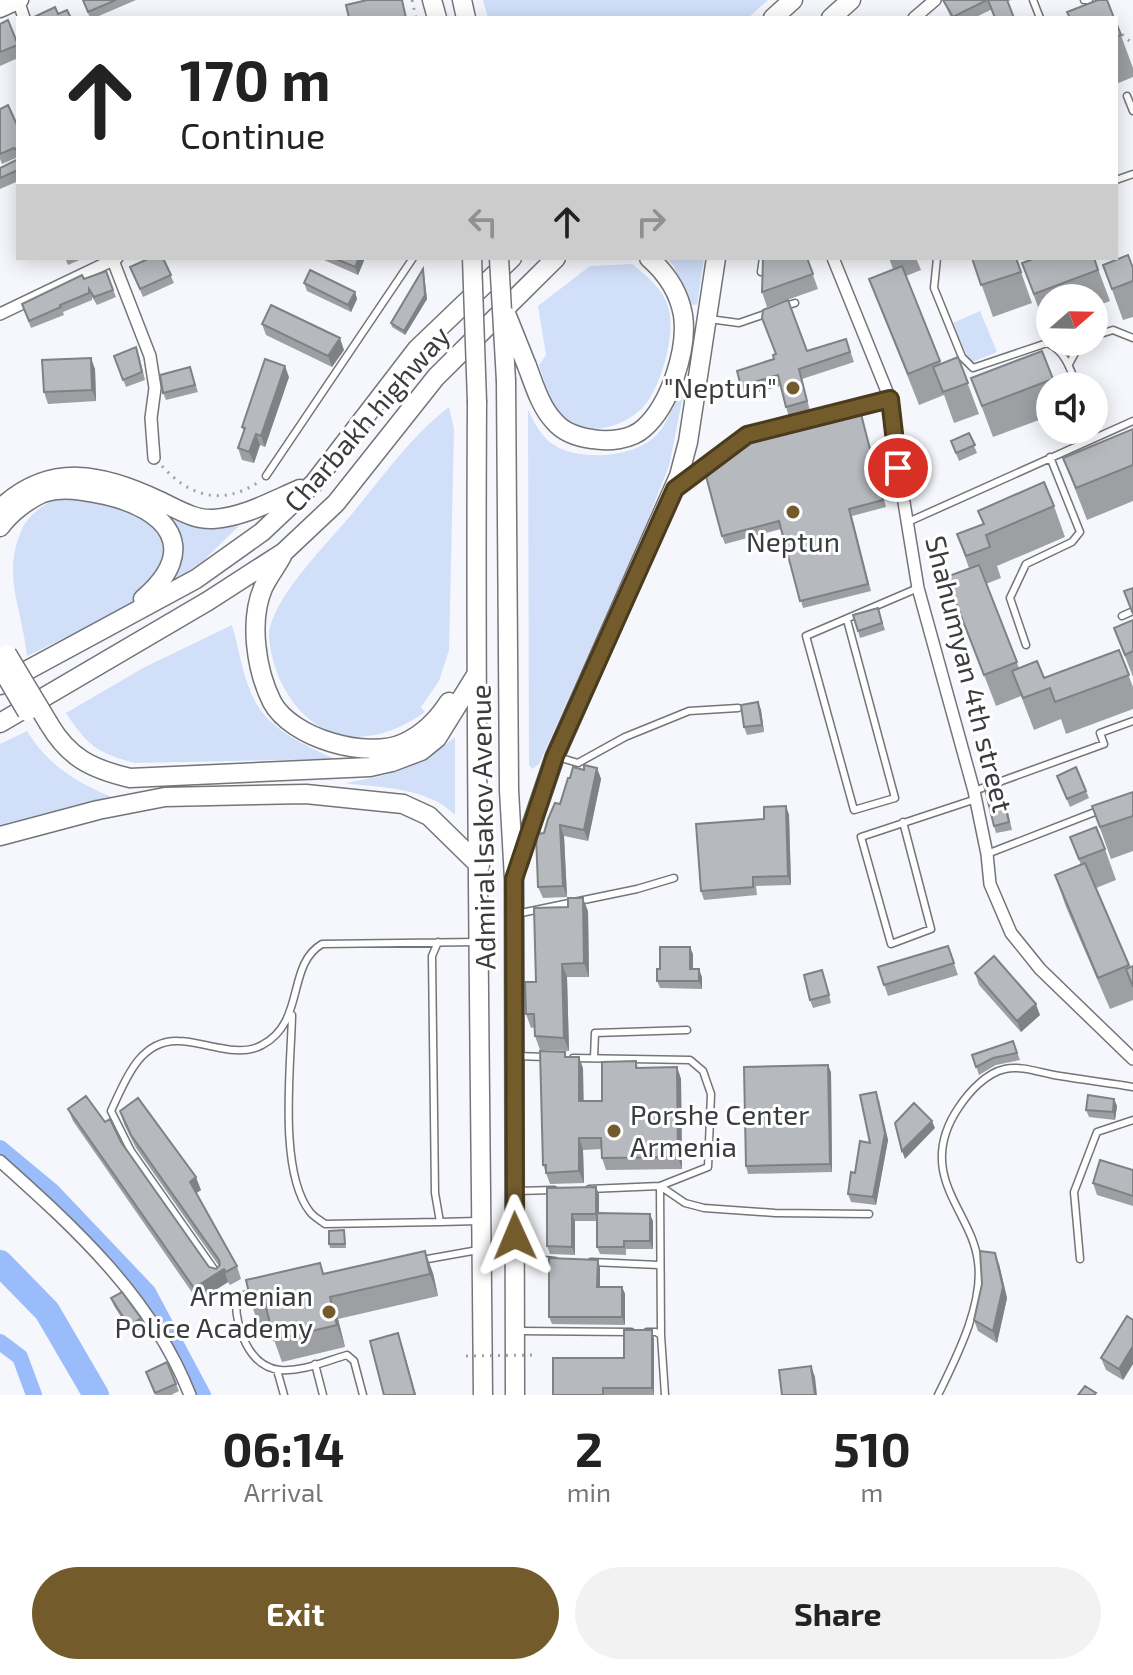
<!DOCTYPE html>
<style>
body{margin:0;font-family:"Exo 2",sans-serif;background:#f2f2f2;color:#222;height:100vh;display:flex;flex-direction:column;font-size:30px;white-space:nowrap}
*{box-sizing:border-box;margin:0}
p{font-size:26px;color:#767676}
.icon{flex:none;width:44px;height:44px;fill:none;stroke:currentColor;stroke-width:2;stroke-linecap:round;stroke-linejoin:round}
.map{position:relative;height:1395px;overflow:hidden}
.sheet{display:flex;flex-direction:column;background:#fff;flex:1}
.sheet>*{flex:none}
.hud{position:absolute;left:16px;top:16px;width:1102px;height:244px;border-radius:0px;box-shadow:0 4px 20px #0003;background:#fff;color:#222;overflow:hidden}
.needle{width:52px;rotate:70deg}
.buttons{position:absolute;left:1036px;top:284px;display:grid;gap:16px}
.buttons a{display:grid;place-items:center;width:72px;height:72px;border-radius:50%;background:#fff;box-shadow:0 4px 20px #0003;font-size:40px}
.pin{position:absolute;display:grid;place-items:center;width:68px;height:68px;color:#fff;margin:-34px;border:4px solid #fff;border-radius:50%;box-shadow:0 2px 8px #0007}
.me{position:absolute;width:88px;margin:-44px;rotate:359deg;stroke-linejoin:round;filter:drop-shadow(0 0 6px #0008)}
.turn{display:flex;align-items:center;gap:28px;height:168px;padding:0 32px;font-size:36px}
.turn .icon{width:104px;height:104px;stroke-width:2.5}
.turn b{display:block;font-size:56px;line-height:68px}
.lanes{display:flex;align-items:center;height:76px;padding:0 32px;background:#0003;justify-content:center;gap:40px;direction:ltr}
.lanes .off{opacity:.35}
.eta{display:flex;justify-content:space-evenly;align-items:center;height:136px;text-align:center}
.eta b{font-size:48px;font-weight:700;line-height:56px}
.primary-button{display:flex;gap:16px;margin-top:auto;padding:16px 32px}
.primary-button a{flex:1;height:92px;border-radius:48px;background:#735b2c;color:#fff;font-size:32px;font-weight:700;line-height:92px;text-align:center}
.primary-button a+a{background:#f2f2f2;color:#222}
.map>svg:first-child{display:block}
.green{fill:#d1dff9}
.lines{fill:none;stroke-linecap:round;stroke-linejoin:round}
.canal{stroke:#9bbcfb;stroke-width:16}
.river{stroke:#9bbcfb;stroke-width:26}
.service-casing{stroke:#737579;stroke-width:9}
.minor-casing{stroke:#737579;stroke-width:14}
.secondary-casing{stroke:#737579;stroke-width:19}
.trunk-casing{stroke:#737579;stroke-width:21}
.path{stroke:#a0a2a5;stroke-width:3;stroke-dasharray:2 6;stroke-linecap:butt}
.service{stroke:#fff;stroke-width:6}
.minor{stroke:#fff;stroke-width:11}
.secondary{stroke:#fff;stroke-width:16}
.trunk{stroke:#fff;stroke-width:18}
.trunk-bridge-casing{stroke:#737579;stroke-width:21;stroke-linecap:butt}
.path-bridge{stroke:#a0a2a5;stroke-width:3;stroke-dasharray:2 6;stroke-linecap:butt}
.trunk-bridge{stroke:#fff;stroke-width:18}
.wall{fill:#9d9fa3}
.shaded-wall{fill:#7f8284}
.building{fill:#b6b9bd;stroke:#7f8284;stroke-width:2}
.route-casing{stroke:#4b3b1d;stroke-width:20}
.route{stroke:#735b2c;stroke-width:14}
.poi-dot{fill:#735b2c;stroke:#fff;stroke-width:3}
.labels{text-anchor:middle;stroke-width:6;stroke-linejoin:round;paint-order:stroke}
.poi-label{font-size:28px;fill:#3b3c3e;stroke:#fff;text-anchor:end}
.street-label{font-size:28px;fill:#3b3c3e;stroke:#fff}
</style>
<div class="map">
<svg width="1133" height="1395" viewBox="0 0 1133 1395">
<rect width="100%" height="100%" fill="#f5f7fc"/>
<path class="green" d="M483,0h285l-20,18h-260z
M666,258h38l-7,47 -7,-1 -16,-38z
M632,264c14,11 30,24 36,42 8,26 -5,73 -20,95 -17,25 -64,40 -86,15 -12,-15 -17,-33 -23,-51l7,-10 -8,-49 52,-40z
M980,311l17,41 -27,11 -17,-40z
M685,386l-16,80 -25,63 -105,235 -7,5 -3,-4 -1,-355c6,12 13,27 26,35 26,17 85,13 105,-13 10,-11 15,-32 21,-45z
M449,407l5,22 -5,221 -10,31 -18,26 4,5c-56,40 -114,33 -145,-32 -5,-11 -14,-41 -10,-53 10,-37 56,-82 81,-112 31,-37 60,-79 98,-108z
M76,494l63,14 28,32v16l-33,49 -107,51c-5,-50 -27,-83 -3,-131 14,-20 29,-26 52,-31z
M151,503l97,14 -45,44 -48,33 25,-38z
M232,625c8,27 12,64 30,87 17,22 49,36 73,47l-200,4c-38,-10 -47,-17 -69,-50l77,-45z
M27,731c21,35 53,54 90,68l-117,29v-84z
M455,737v78c-28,-28 -73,-27 -110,-32 49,-8 71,-14 110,-46z"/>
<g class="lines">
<path class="canal" d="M0,1148l53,44 95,100 55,103
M0,1342l20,15 14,38"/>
<path class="river" d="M0,1263l47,48 49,84"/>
<defs>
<path id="service" d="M1033,0l7,18
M1084,0h5
M1127,96l6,15
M1116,180l17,-6
M937,258l-3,30 28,69 11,11 74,-25c18,8 23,25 30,43
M761,272l2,-14
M782,307l13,-4
M709,319l30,4 29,-10
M1094,336l19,-6 20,8
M1069,364l12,-22
M266,476l147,-218
M684,482l63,-47 143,-36
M908,522l225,-101
M1122,616l11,-5
M847,620l48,178 -41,12 -48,-174 112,-48
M1026,645l-16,-47 16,-34 46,-22 8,-10 -30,-75
M558,757l20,6 47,-26 64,-26 49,-3
M974,791l130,-47 -4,-11 33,-12
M903,822l28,107 -40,15 -30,-107 115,-38
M987,854l113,-44
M516,914l121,-25 37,-11
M438,942l-6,14 3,237 5,29 38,-1
M292,1015c-1,51 -14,156 18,197 4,5 10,8 15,12l115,-2
M517,1056l29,1
M573,1058l117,2 13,11 8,23 -3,73 -48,19 1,149
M594,1058l1,-25 92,-3
M589,1189l71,-3 25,17 19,5 71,5 94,1
M517,1191l37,-1
M519,1258l36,3
M1080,1259l-6,-67 23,-60 36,-12
M422,1260l56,-10
M591,1262l68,3
M216,1272l-85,-121 -20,-40c14,-30 28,-71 67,-70 14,0 29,5 42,7 14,3 30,4 42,-3 44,-23 24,-80 60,-101l155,-2
M254,1292l-13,4 -5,6c0,26 13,65 44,68 22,2 46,-9 67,-15l7,6 9,34
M519,1331l112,1
M647,1332h9l5,3 4,60
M315,1364l8,31
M277,1370l7,25
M938,1395c18,-37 46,-91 40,-133 -4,-34 -29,-59 -35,-92 -4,-23 3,-44 16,-63 10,-15 27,-34 46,-38 18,-4 38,5 55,7 24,4 49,7 73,11"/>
<path id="minor" d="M18,0l6,18
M914,18l21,-18
M112,258l38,98 5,32 -4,30 3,40
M833,258l57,141 4,42 24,147 56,203 13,63 3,30 21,49 29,36 93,90
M0,314l117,-56
M0,1161c76,68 152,137 190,234"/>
<path id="secondary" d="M0,9l20,-9"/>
<path id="trunk" d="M432,0l5,18
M462,0l4,18
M773,18l20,-18
M831,18l20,-18
M527,366c7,18 13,40 27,55 9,11 23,16 38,18 16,3 39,1 52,-11 26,-23 44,-79 39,-113 -4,-23 -18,-43 -34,-57
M506,381l3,409 5,89 1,516
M477,402c-2,331 3,662 6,993
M0,509c50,-48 104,-35 160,-8 17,8 34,19 53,18 31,-2 59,-18 87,-30
M0,527c10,-14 27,-27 43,-34 20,-7 42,-2 62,2 62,14 97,53 38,104
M282,556c-6,11 -14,21 -19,32 -14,33 -7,82 9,114 19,36 95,58 132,41 18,-8 34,-24 45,-41
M0,685l196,-106 66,-47 52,-49 103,-134 95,-91
M0,723l208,-122 76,-49 52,-49 100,-126 120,-119
M49,724c20,34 43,45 81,54l240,-11 22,-5 29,-11 16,-13 39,-63
M0,836l98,-26 67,-13 141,-3 97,10 26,12 51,50
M518,865l37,-109 124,-280 9,-34 28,-184"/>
</defs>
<use href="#service" class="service-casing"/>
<use href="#minor" class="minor-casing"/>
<use href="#secondary" class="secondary-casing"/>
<use href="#trunk" class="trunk-casing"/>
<path class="path" d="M412,0l4,18
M1116,29l17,15
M162,466c27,30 59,40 95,17"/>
<use href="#service" class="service"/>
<use href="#minor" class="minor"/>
<use href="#secondary" class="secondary"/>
<use href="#trunk" class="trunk"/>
<defs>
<path id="trunk-bridge" d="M472,258l5,144
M499,258l7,123
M507,316l20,50
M7,654l42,70
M0,666l27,46"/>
</defs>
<use href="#trunk-bridge" class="trunk-bridge-casing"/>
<path class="path-bridge" d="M466,1356l67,-1"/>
<use href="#trunk-bridge" class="trunk-bridge"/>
</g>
<path class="wall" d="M83,0h53l-42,18h-4z
M943,0h68l-37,18h-23z
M1116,22l17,46v9l-17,7z
M0,24l18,19v15l-18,8z
M0,109l18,18v30l-16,7 -2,-5z
M18,159v22l-18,8v-21z
M65,258h19l-16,7z
M163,258l11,25 -31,14 -10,-23z
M323,258h42l-7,17 -34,-15z
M807,258l11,31 -51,18 -5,-15z
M889,258h27l5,12 -15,6 35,88 17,-7 21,57 -25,9 -10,-28 -25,10 -50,-126 24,-10z
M972,258h44l16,45 -39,14z
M1094,258l16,43 -16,6v-9h-44v26l-5,2 -23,-63z
M1103,265l30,3v49l-10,3z
M106,271l10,26 -19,8 -5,-8v3l-29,12 1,3 -33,13 -9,-24z
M424,273l3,26 -22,36 -13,-8 -1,-4z
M304,283l51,9 2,7 -6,13 -44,-21z
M262,324l82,26 -12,17 -66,-32z
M846,339l8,23 -52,17 8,32 -21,6 -9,-31 -35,10 -8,-25z
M1042,351l13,35h-5v30l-57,21 -22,-59z
M139,355l6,25 -19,7 -12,-31z
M190,367l8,25 -32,8 -3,-7z
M95,369l1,32 -48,3 -4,-12z
M289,377l-24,70 -5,-2 -6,18 -12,-3 -4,-12 6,-15 -2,-6z
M861,414l25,93 -34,9 19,75 -68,17 -22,-79 -56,15 -3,-8z
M1133,429v72l-46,19 -24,-62z
M969,433l8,20 -18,8 -8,-20z
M1054,506l11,31 -68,29 4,12 -15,6 33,84 25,10 75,-28 14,37v22l-67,25 -5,-15 -27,11 -13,-34 -25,10 -50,-129 23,-9 -12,-34 26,-10 -5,-13z
M878,608l7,22 -25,8 -2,-7z
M1133,620v57l-19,-49z
M758,702l3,8 3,22 -17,3 -3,-8z
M1076,767l13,31 -19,9 -13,-31z
M597,768l4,11 -13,62 -24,-5 3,61 -24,1 -5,-11 22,-83 10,-26 14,-8z
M1003,789l9,41 -16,3 -2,-7z
M1133,792v59l-22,8 -19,-53z
M786,806l3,9 2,70 -35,1 1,9 -53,5 -3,-9 63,-72z
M1070,837l35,12 11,31 -20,8 34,80 3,-2v34l-23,9 -44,-102 -11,-32 26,-10z
M588,911l1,66h-22l2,74 -29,-1 -5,-14v-9l-4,1 -5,-14 10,-32z
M948,946l10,29 -70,21 -10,-29z
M693,954v15l9,8v12l-42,-1 -3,-7 3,-12z
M975,973l65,42 -19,17 -42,-47z
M825,978l6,25 -18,5 -3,-8z
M1013,1041l7,19 -24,5 -17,10 -7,-20z
M567,1057l16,11v33h19l34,-40 2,7 39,-1 4,12 1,90 -76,1 -4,-12v-9l-19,1 1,33 -34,1 -7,-19z
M831,1072l1,100 -84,2 -2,-8z
M1114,1099l3,7 -2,14 -26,-3 -3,-7z
M879,1100l9,40 -12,65 -25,-3 -3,-8 7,-21 15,-30z
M68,1109l37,13 16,20 88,125 7,2 3,-3 -83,-118 -12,-24 -4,-13 81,79 -5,3 41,73 4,13 -11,6 -2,-3 -30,19 -125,-180z
M1133,1170v36l-36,-11 -4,-12z
M547,1188l52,6v19l54,8v28h-27v6l-26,-1 -3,-7v-26h-22v34l-25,-1 -3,-8z
M344,1230l2,18h-16l-1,-4z
M320,1263l4,11 109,-1 5,23 -100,23 7,28 -63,15 -8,-22 -4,-14 -10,2 -8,-22z
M999,1264l8,34 -10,45 -19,-12 -4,-11z
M600,1268v19h22l3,7v31l-73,-1 -3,-7z
M111,1298l33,28 -12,8 -18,-28z
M1133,1320v44l-10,16 -17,-10 -5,-12z
M654,1338v57h-101l71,-37z
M146,1372l30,12 3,7 -8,4h-15z"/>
<path class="shaded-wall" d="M359,258h6l-7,17 -3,-8z
M423,269l4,30 -22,36 -1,-4z
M355,292l2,7 -6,13 -3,-7z
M340,338l4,12 -12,17 -4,-11z
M91,358l4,11 1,32 -4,-11z
M285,366l4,11 -24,70 -4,-11z
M256,434l4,11 -6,18 -5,-11z
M758,702l3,8 3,22 -2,-7z
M597,768l4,11 -13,62 -4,-11z
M786,806l3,9 2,70 -3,-9z
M560,825l4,11 3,61 -4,-11z
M583,898l5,13 1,66 -5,-14z
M690,947l3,7v23l-3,-8z
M562,964l5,13 2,74 -5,-13z
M699,969l3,8v12l-3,-8z
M1036,1004l4,11 -19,17 -4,-11z
M579,1057l4,11 1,45 -5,-12z
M828,1065l3,7 1,100 -2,-8z
M677,1067l4,12 1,90 -4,-12z
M876,1092l12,48 -12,65 -3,-8z
M1114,1099l3,7 -2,14 -2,-8z
M932,1121l3,7 -30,31 -3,-8z
M579,1138l4,12 1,33 -5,-12z
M196,1177l5,13 -6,4 -5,-12z
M596,1187l3,7v27l-3,-7z
M572,1214l3,7v34l-3,-8z
M650,1214l3,7v28l-3,-8z
M425,1251l8,22 5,23 -8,-22z
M995,1253l4,11 8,34 -10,45 -4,-12z
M598,1260l2,8v26l-3,-7z
M224,1269l4,13 -30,19 -4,-13z
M622,1287l3,7v31l-3,-8z
M330,1297l8,22 7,28 -8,-22z
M141,1318l3,8 -12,8 -3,-8z
M652,1330l2,8v57l-2,-7z
M398,1333l4,12 14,50h-1z
M1133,1346v18l-10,16 -4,-11z
M811,1366l4,11 2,18h-2z"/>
<path class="building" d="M83,0h33l-28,12z
M367,0h35l4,18h-57l-3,-13z
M943,0h44l-34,17z
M988,0h19l7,18h-19z
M1098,0h9l7,18h-44l-3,-6z
M55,7l3,7 9,-4 4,8h-39z
M8,20l10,25 -18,7v-28z
M1116,22l5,13 -5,2z
M8,105l10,22v24l-4,-3 -14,6v-45z
M18,159v11l-18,8v-10z
M1128,255l5,13v13l-21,8 -9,-24z
M150,258h13l8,17 -31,14 -10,-22z
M334,258h25l-4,9z
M763,258h44l6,16 -51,18z
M972,258h44l5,14 -40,13z
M1036,258h58l4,12 -64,24 -12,-31z
M902,266l38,95 -32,13 -39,-95z
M423,269l2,26 -21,36 -13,-8z
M310,270l45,22 -7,13 -44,-22z
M106,271l7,19 -19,7 -5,-8v4l-29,12 1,2 -32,14 -7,-17 60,-29 2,4z
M788,300l19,51 39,-12 4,13 -51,17 8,32 -21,6 -8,-32 -37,11 -4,-15 37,-12 -1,-4 3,-1 -14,-36 1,-8z
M271,305l69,33 -12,18 -66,-32z
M136,347l6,25 -19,8 -9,-24z
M1042,351l11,28 -71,27 -11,-28z
M958,357l10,26 -25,9 -10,-25z
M91,358l1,32 -48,2 -2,-32z
M265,359l20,7 -24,70 -5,-2 -7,18 -11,-4 7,-20 -3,-1z
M190,367l5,18 -32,8 -3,-18z
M861,414l22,86 -34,9 19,75 -68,17 -21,-80 -57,15 -16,-60 45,-36z
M1133,429v36l-57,23 -13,-30z
M969,433l6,12 -19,8 -5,-12z
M1044,482l10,24 -68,29 4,12 -24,9 -9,-22 27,-10 -6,-13z
M979,565l38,97 -33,13 -38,-98z
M1133,588v26l-9,-23z
M878,608l4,15 -24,8 -5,-16z
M1133,620v31l-8,4 -11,-27z
M1119,650l10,25 -74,27 -5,-14 -27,10 -11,-27 25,-10 7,17z
M758,702l4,23 -18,2 -3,-22z
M584,765l13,3 -13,62 -24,-5 3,61 -25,1 -2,-53 8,-1 4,-14 7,-16 5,1 8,-26h2l3,-11 11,3z
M1076,767l10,24 -19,8 -10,-23z
M1000,782l9,40 -15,4 -10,-41z
M1133,792v24l-33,11 -8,-21z
M786,806l2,70 -35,1v10l-52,4 -5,-67 68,-5v-12z
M1096,827l9,22 -26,10 -9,-22z
M1085,863l44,102 -31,13 -43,-103z
M568,898h15l1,65 -22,1 2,74 -29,-2 -1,-22h-8l-1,-32h11l-2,-74 34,-1z
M948,946l6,17 -70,22 -6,-18z
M660,947h30v22h9v12h-42v-12h3z
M994,956l42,48 -19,17 -42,-48z
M1133,966v21l-7,-18z
M822,970l7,25 -19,5 -6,-25z
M1013,1041l4,12 -24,5 -17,9 -4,-12z
M540,1051l25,1v5h14v44h23v-39l34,-1v7l41,-1 1,90 -76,1 -1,-20h-22v33l-33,2v-8h-3z
M828,1065l2,99 -84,2 -2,-99z
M876,1092l9,41 -12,64 -25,-3 3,-22 4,1 5,-32 10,2 -10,-48z
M1088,1095l26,4 -1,13 -27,-2z
M86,1096l19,26 5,-3 11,23 88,125 7,2 4,-4 -1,-5 -88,-125 -11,-24 18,-13 58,79 -6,5 47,84 -11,6 -2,-3 -30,19 -126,-179z
M914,1103l18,18 -30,30 -7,-28z
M1100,1160l33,10v26l-40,-13z
M596,1187v27h-24v33l-25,-1v-58z
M597,1213l53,1v27h-26v6h-27z
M344,1230l1,14h-16v-13z
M425,1251l5,23 -100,23 7,28 -63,15 -9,-37 -13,3 -6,-26 74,-17 3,11z
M980,1251l15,2 8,34 -10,44 -19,-11 8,-36z
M549,1258l49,2 -1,27h25v30h-73z
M122,1292l19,26 -12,8 -18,-28z
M1127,1316l6,4v26l-14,23 -18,-11z
M624,1330h28v58h-49v7h-50v-37h71z
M398,1333l17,62h-31l-14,-54z
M167,1362l9,22 -21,9 -9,-21z
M811,1366l4,29h-33l-3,-25z
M1085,1386l11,7 -2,2h-16z"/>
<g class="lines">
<defs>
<path id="route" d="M515,1236l-1,-357 41,-123 120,-267 72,-54 143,-36 8,69"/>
</defs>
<use href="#route" class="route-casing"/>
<use href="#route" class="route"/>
</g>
<g class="poi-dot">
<circle cx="793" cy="388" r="8"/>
<circle cx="793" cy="512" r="8"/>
<circle cx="614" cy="1131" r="8"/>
<circle cx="329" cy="1312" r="8"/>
</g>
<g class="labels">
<g class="poi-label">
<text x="777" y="398">"Neptun"</text>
<text x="793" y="552" text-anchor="middle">Neptun</text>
<text x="630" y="1125" text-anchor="start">Porshe Center<tspan x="630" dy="32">Armenia</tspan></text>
<text x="313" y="1306">Armenian<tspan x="313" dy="32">Police Academy</tspan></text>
</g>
<g class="street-label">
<text transform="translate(367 419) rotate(-49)" y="10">Charbakh highway</text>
<text transform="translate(969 674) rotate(76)" y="10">Shahumyan 4th street</text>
<text transform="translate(483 827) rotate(-91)" y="10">Admiral Isakov Avenue</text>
</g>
</g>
</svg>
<div class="buttons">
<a><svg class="needle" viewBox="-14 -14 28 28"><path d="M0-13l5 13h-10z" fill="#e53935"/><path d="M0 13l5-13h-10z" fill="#767676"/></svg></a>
<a><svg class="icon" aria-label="sound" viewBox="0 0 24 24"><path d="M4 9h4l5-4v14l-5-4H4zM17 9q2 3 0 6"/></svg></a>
</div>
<div class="pin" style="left:898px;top:468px;background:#d93025"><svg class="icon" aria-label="arrive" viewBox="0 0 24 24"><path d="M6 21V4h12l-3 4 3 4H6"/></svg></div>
<svg class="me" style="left:515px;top:1236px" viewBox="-20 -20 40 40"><path d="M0-17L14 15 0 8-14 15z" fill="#735b2c" stroke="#fff" stroke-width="4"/></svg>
<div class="hud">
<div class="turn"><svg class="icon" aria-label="ahead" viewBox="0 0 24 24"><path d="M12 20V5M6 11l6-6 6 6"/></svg><div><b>170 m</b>Continue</div></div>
<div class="lanes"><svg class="icon off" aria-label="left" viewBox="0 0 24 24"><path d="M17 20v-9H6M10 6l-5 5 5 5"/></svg><svg class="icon" aria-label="ahead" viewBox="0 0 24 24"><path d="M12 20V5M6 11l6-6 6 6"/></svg><svg class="icon off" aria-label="right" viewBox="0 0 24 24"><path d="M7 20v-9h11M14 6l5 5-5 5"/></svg></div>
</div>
</div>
<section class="sheet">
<div class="eta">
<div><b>06:14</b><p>Arrival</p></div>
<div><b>2</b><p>min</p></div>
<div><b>510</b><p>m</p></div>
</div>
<div class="primary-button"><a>Exit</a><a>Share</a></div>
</section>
